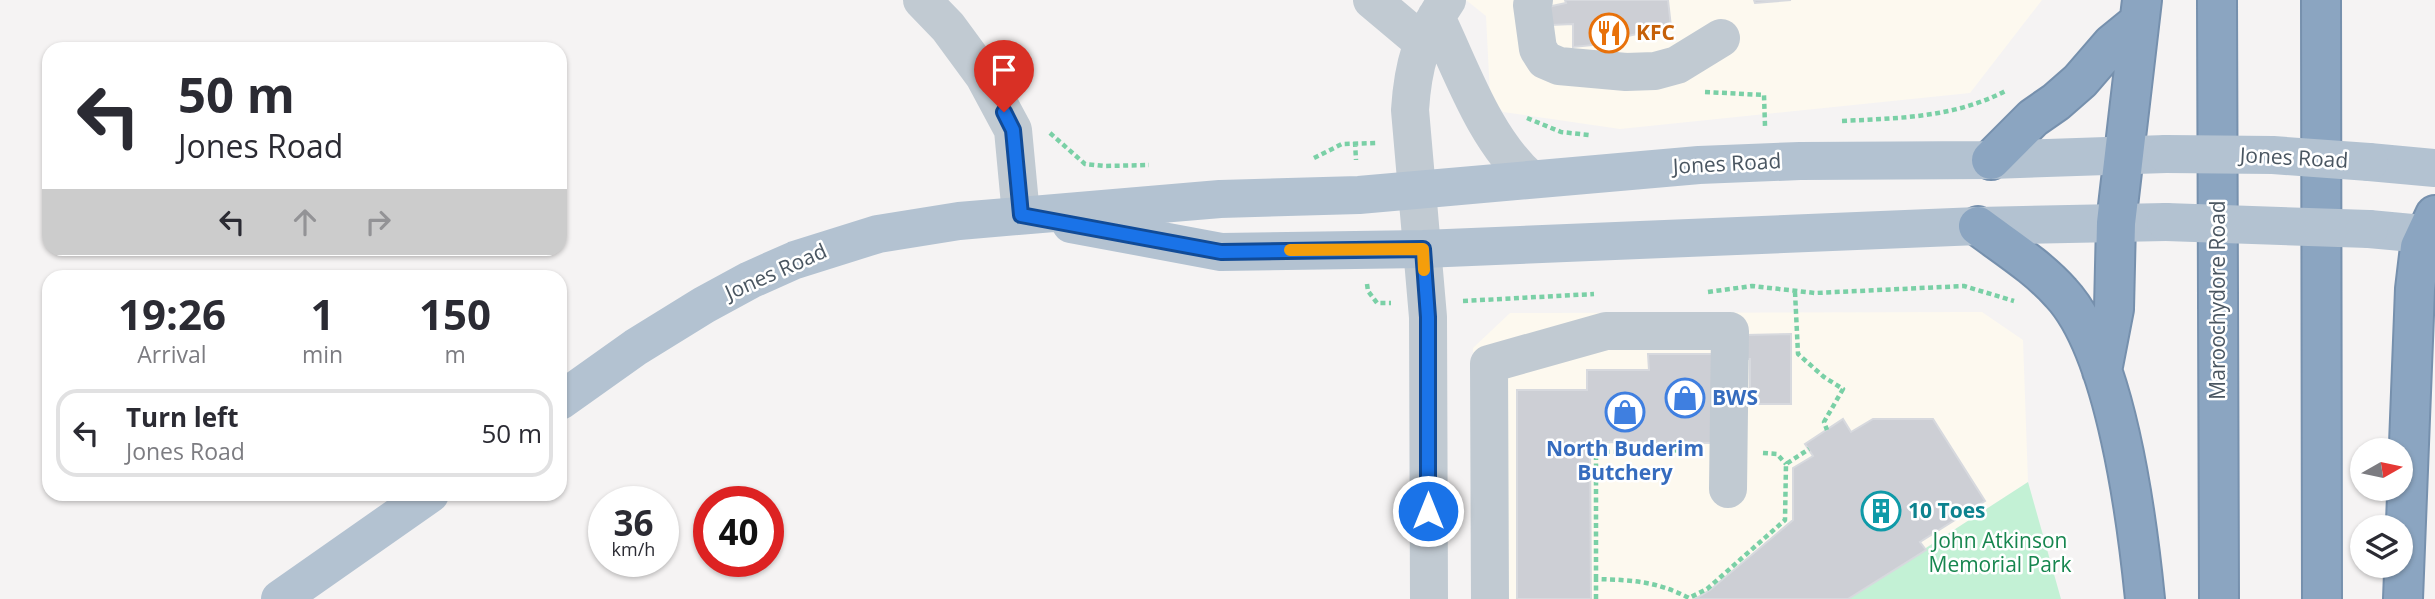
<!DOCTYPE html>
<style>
body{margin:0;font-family:"Open Sans",sans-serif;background:#f2f2f3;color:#2b2b33;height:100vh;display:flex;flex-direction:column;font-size:26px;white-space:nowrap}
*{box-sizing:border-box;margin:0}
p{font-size:23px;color:#7c7c81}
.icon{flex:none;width:38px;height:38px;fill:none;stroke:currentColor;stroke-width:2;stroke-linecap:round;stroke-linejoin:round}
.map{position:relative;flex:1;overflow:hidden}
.sheet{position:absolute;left:42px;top:270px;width:525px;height:231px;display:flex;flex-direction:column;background:#fff;border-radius:21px;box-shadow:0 2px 5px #0004}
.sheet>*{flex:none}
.guide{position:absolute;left:42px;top:42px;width:525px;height:214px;border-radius:21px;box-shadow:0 2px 5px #0004;background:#fff;color:#2b2b33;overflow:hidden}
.needle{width:46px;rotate:81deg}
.buttons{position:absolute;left:2350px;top:438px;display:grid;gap:14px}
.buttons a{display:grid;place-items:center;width:63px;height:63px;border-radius:50%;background:#fff;box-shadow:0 2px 5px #0004;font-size:35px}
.speed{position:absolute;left:588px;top:486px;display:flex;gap:14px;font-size:35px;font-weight:700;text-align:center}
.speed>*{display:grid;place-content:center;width:91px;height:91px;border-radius:50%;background:#fff;box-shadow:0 2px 5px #0004;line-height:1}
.speed small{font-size:18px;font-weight:400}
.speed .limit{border:10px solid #d22;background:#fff;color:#111}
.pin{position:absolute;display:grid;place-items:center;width:60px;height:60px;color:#fff;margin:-72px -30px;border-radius:50% 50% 50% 0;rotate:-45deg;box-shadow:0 0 7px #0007}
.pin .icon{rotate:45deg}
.me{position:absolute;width:77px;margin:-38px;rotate:0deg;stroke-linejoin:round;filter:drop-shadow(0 0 5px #0008)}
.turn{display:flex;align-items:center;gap:24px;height:147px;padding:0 21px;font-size:32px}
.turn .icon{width:91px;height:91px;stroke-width:2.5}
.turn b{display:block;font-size:49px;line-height:60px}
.lanes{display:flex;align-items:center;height:66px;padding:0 21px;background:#0003;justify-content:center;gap:35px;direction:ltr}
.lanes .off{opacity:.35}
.eta{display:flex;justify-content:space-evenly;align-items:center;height:119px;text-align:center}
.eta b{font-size:42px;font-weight:700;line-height:49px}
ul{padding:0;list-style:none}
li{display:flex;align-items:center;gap:21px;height:88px;margin:0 14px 10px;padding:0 7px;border:4px solid #e1e1e2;border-radius:21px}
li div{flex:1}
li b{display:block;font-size:26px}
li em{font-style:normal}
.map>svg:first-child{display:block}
.commercial{fill:#fdf9ef}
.green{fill:#c3f1d5}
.building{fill:#cdcfd5;stroke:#d7d9de;stroke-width:2}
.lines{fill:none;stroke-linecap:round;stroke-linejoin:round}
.highway-casing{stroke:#7690ad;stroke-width:42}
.path{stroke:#7ad0a6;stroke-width:4.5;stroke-dasharray:5 3.5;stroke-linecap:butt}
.minor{stroke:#c1cad2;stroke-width:38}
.major{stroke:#b3c2d1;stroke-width:38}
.highway{stroke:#8ba5c1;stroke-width:38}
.major-bridge{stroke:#b3c2d1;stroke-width:38}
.route-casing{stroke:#114b97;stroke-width:18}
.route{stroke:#1a73e8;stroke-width:12}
.slow{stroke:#f59e0b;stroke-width:12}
.labels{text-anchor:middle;stroke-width:5;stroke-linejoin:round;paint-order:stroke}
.food-label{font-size:21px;font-weight:bold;fill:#c56008;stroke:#fff;text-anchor:start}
.street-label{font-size:21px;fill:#4a5661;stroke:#fff}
.shop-label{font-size:21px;font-weight:bold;fill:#366cbe;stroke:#fff;text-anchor:start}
.culture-label{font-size:21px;font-weight:bold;fill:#0d838f;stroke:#fff;text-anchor:start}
.park-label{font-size:21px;fill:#17864f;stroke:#fff}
</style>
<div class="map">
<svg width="2435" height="599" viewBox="0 0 2435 599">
<rect width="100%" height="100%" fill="#f5f3f3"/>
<path class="commercial" d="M1466,0h576l-72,93 -350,36 -117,-17 -13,-17 -4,-79z
M1982,312l41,28 5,142 -181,117h-372l-2,-251 37,-35z"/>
<path class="green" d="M2028,482l33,117h-214z"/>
<path class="building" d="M1565,0h103l3,27 -53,11 -1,23 -15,-2 1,-15 -30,3v-23l-22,1 -4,-18 19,-4z
M1754,0h37l-36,3z
M1791,334v70h-41v-45h-3l-1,-24z
M1648,354h66v89l-124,-1 1,157h-74v-209h70v-20h62z
M1843,419l8,13 22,-13h60l52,82 -65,41 6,8 -78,49h-153l15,-9 83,-70v-52l20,-12 -8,-12z"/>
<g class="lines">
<defs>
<path id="highway" d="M2217,0l2,599
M2321,0l1,599
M1991,160l42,-42 23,-16 24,-21 32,-37 27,-22
M1978,226c28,21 60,41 83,67 55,59 76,226 84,306
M2102,371l12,-62 2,-86 26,-223
M2403,599l12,-310 5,-42 15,-32"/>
</defs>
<use href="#highway" class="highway-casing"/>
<path class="path" d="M1705,92l59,3 1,31
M1527,118l34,14 28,3
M1842,121c57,-3 113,-3 165,-31
M1050,133l35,31 19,2 45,-1
M1355,142l1,18
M1314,158l28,-14 34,-1
M1367,284l1,7 9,12h14
M1708,292l44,-6 63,7 149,-7 50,15
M1795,292l3,62 26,23 19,12 -19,33 3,8
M1463,301l131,-7
M1763,453l14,1 9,10
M1596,579v-127l99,-2
M1596,599v-20c36,1 60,2 93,19l18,-9 78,-69 1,-56 23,-15"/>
<path class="minor" d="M922,0l26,27 36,49 29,54 8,85
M1372,0l50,42
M1534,0l-2,5 6,44 7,11 14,6 67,6 29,-1 22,-6 44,-27
M1436,17c26,54 48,121 94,162
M1429,599l-1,-282 -18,-207c3,-46 11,-72 37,-110
M1490,599l-1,-235 117,-33h124l-2,158"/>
<path class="major" d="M2369,162l66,6
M1071,224l150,28 202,-3 555,-23 188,-4
M2369,229l66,6
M560,401l76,-54 68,-42 46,-25 45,-20 83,-26 81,-13 261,-22 139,-4 340,-30 101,-4 191,-1 175,-6
M280,599l150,-105"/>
<use href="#highway" class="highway"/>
<path class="major-bridge" d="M2166,154l107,1 96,7
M2166,222l203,7"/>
</g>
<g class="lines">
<defs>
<path id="route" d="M1004,112l9,18 8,85 200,37 202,-3 5,68v194"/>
</defs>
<use href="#route" class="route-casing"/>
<use href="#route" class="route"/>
<path class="slow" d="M1290,250l133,-1 1,21"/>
</g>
<defs>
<symbol id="restaurant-ring" viewBox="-11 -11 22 22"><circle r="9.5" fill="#fff" stroke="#e8710a" stroke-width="1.5"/><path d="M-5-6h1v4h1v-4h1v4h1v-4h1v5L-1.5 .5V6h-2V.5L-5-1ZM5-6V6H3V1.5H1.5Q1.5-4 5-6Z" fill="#e8710a"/></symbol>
<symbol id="shop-ring" viewBox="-11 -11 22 22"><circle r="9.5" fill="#fff" stroke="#3f7fe0" stroke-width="1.5"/><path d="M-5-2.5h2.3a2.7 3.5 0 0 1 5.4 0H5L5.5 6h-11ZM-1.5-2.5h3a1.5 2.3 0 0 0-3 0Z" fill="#3f7fe0"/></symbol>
<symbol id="building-ring" viewBox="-11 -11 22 22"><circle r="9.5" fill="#fff" stroke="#0f9aa8" stroke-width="1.5"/><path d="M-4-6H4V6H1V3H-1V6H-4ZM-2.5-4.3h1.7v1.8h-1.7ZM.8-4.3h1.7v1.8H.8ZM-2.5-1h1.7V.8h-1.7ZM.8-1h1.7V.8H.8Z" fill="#0f9aa8"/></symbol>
</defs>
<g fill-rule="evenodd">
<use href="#restaurant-ring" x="1587" y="11" width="44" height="44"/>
<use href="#shop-ring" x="1663" y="376" width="44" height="44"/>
<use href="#shop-ring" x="1603" y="390" width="44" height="44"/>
<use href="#building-ring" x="1859" y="489" width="44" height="44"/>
</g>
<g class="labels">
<g class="food-label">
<text x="1636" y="40">KFC</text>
</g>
<g class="street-label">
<text transform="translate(2294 158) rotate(3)" y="7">Jones Road</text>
<text transform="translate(1727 164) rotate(-3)" y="7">Jones Road</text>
<text transform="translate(776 272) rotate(-24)" y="7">Jones Road</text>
<text transform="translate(2218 300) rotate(-90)" y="7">Maroochydore Road</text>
</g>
<g class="shop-label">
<text x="1712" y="405">BWS</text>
<text x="1625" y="456" text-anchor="middle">North Buderim<tspan x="1625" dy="24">Butchery</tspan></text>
</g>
<g class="culture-label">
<text x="1908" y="518">10 Toes</text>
</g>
<g class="park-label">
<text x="2000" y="548">John Atkinson<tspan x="2000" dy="24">Memorial Park</tspan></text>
</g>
</g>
</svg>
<div class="buttons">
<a><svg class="needle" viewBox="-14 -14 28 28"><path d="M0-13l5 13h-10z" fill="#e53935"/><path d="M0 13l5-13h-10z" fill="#7c7c81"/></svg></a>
<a><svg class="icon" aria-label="layers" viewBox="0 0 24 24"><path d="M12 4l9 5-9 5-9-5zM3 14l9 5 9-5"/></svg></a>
</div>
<div class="speed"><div>36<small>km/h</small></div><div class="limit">40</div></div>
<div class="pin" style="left:1004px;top:112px;background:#d93025"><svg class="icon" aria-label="arrive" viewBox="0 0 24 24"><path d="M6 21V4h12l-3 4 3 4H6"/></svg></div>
<svg class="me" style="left:1428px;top:511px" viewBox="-20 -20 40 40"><circle r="17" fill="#1a73e8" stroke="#fff" stroke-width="3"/><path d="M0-11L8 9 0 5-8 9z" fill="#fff"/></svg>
<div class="guide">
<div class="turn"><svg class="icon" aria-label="left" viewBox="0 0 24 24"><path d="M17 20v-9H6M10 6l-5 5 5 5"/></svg><div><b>50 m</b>Jones Road</div></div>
<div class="lanes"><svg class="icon" aria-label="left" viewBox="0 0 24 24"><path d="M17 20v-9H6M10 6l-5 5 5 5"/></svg><svg class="icon off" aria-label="ahead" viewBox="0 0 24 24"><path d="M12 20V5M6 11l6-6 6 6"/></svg><svg class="icon off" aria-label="right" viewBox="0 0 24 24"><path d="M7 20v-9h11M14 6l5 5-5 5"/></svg></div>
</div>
<section class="sheet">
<div class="eta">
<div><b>19:26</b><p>Arrival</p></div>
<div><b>1</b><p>min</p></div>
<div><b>150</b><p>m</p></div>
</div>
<ul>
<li><svg class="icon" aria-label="left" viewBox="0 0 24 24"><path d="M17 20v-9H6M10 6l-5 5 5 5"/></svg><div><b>Turn left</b><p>Jones Road</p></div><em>50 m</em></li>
</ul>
</section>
</div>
